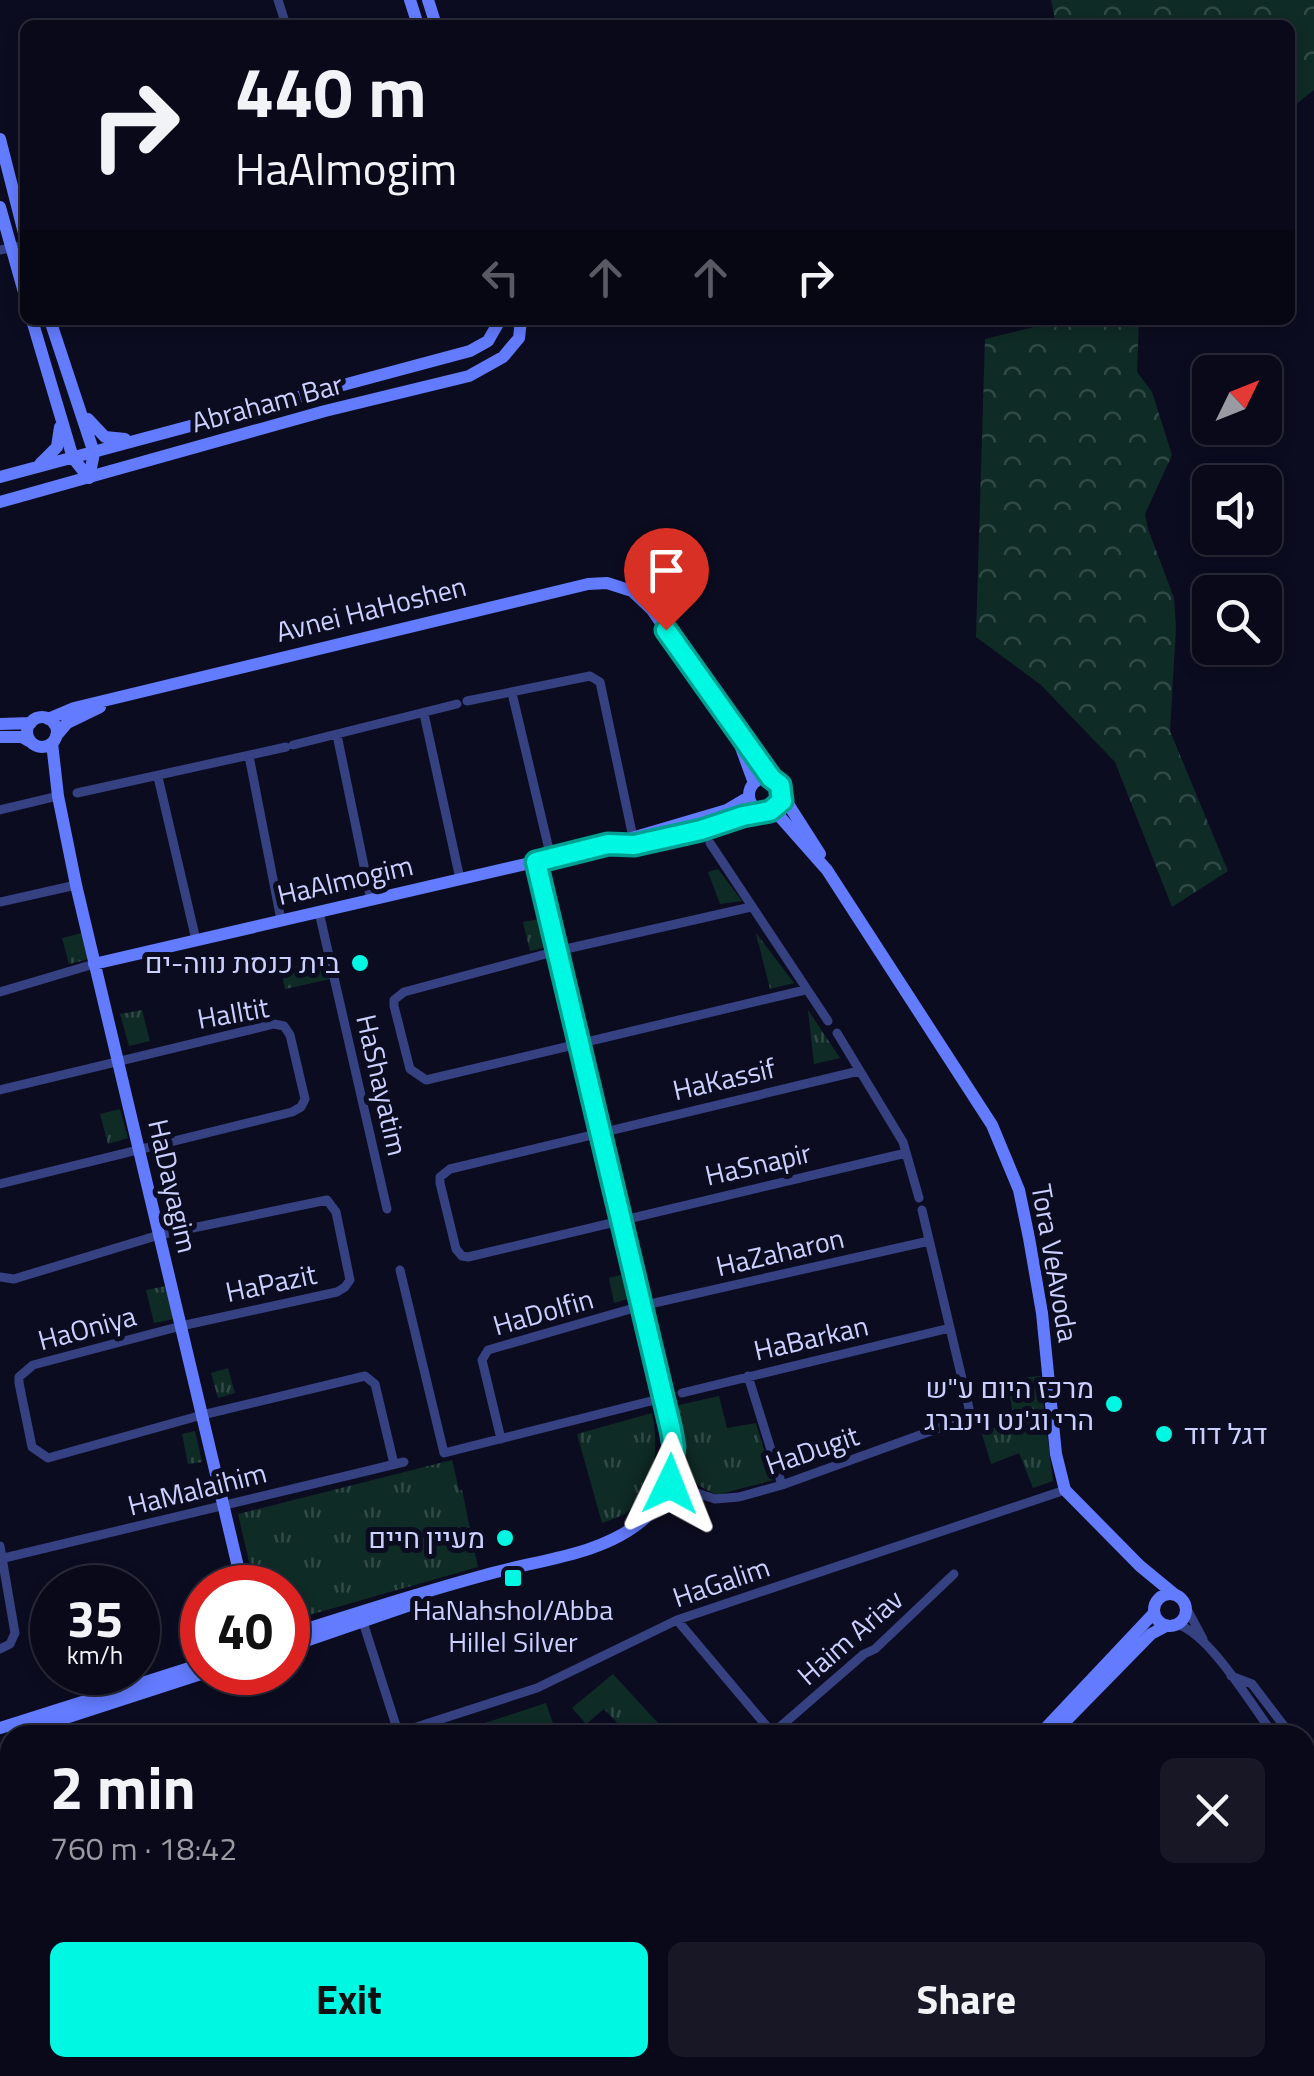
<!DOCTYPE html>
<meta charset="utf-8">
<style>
body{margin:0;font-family:"Titillium Web",Heebo,sans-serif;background:#171726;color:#f1f3f6;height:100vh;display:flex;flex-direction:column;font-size:38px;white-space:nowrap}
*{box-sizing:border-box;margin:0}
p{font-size:32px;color:#999aa2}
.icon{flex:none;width:55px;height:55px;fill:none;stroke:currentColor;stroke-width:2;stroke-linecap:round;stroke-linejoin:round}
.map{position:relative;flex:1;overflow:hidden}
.panel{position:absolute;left:0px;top:1725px;width:1315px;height:352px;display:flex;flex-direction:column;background:#090919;border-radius:30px 30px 0 0;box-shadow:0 5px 15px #0003,0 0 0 2px #292a38}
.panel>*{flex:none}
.banner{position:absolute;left:20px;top:20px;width:1275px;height:305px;border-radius:15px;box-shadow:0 5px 15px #0003,0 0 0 2px #292a38;background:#090919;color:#f1f3f6;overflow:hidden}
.needle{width:65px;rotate:47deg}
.fabs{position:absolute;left:1192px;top:355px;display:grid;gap:20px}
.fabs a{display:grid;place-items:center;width:90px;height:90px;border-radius:15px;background:#090919;box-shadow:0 5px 15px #0003,0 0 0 2px #292a38;font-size:50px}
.speed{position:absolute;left:30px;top:1565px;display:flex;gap:20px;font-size:50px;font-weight:700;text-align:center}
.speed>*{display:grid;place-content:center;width:130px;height:130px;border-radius:50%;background:#090919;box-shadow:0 5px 15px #0003,0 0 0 2px #292a38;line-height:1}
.speed small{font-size:25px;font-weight:400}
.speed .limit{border:15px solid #d22;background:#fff;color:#111}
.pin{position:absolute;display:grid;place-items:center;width:85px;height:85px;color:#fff;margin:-102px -42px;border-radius:50% 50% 50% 0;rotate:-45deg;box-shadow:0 0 10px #0007}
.pin .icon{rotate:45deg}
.me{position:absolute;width:110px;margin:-55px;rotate:2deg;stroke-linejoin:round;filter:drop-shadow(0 0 8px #0008)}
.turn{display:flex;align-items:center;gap:35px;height:210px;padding:0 50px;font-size:45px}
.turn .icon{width:130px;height:130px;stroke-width:2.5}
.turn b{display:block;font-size:70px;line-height:85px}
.lanes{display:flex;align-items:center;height:95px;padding:0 50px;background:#0003;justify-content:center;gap:50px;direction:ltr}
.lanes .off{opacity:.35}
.round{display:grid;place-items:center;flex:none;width:105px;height:105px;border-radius:15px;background:#171726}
.overview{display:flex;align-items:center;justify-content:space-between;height:170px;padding:0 50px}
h1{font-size:60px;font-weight:700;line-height:75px}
.action{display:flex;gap:20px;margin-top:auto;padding:20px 50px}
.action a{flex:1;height:115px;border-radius:15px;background:#00f7e1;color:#111;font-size:40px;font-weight:700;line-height:115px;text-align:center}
.action a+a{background:#171726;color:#f1f3f6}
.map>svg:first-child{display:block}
.grass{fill:#0f2b25}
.forest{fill:url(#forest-crowns)}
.park{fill:url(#park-tufts)}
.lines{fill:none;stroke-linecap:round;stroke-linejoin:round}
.street{stroke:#354181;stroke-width:9}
.secondary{stroke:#637cff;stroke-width:12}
.route-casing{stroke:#00a192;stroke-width:25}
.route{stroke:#00f7e1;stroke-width:18}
.poi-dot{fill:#00f7e1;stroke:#0c0c21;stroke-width:4}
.labels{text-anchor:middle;stroke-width:10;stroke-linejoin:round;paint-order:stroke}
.street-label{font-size:28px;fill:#ccd0ff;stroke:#0c0c21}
.poi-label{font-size:28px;fill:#ccd0ff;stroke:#0c0c21;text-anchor:end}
</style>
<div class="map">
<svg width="1314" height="2076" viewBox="0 0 1314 2076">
<defs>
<pattern id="forest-crowns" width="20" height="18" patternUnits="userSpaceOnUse" patternTransform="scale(2.5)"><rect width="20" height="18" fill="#0f2b25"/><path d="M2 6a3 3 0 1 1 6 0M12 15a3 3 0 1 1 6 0" fill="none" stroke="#314946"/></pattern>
<pattern id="park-tufts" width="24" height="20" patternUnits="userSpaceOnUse" patternTransform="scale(2.5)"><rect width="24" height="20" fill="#0f2b25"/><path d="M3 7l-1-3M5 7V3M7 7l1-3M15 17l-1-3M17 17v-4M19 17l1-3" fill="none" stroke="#314946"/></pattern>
</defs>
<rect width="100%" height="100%" fill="#0c0c21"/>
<path class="grass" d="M546,1703l11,32h-109z"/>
<path class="forest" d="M1051,0h263v90l-24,19v-84h-234z
M1043,320h96l-2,52 15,20 20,63 -27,59 3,15 26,69 2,30 -6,103 58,140 -56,36 -57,-145 -74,-77 -65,-48 9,-298 53,-13z"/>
<path class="park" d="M718,869l24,32 -22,3 -12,-32z
M544,918l7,28 -21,5 -7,-29z
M82,933l7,26 -20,5 -7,-26z
M756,933l38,50 -24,6z
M327,960l4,19 -46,10 -4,-20z
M142,1010l8,31 -21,5 -9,-32z
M808,1010l32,48 -26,6z
M120,1109l8,29 -20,6 -8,-30z
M629,1273l5,24 -20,6 -5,-25z
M166,1286l8,33 -20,4 -8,-33z
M228,1368l7,25 -17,5 -7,-25z
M1040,1376l13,105 -20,7 -14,-35 -28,11 -9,-30 21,-12 9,-13 -5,-30z
M719,1396l8,32 29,-5 17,57 -56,15 -39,-20v-32l-8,-36z
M652,1413c7,32 5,82 -28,101 -6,4 -15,6 -22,9l-25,-89z
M195,1431l7,31 -14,2 -6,-30z
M452,1460l7,30h3l16,77 -190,54v-33l-33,-1 -17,-73z
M613,1674l56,61h-40l-25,-26 -18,15 -14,-16z
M775,2068h144l-11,8h-126z"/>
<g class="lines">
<path class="street" d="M278,0l8,25
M0,250l25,-5
M512,693l39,165
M467,701l123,-25 10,6 34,160
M424,714l36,165
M337,735l34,165
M293,745l164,-41
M249,756l32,164
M158,777l38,163
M77,793l209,-46
M0,810l58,-14
M710,843l118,178
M0,902l76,-17
M751,907l-194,44 -153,41 -10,8v6l16,63 16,11 379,-90
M319,912l68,297
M0,992l94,-28
M837,1033l66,109 16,56
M859,1071l-409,98 -10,8v6l16,66 6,7 6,1 438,-104
M0,1090l274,-66 10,2 6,9 15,64 -4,8 -9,5 -292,72
M400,1270l44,183 219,-55
M0,1277l14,2 145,-44 168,-35 9,12 14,68 -5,7 -8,5 -156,34 -148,39 -14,12v6l13,64 16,11 154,-43 163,-39 10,8 19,80
M748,1376l34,109
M682,1393l268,-65
M501,1439l-19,-79 6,-10 153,-44 288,-65
M670,1484l45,15 24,-2 43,-12 185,-67 2,-10 -47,-198
M0,1546l15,87 -5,11 -10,5
M0,1559l404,-97
M1186,1607l17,32
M362,1619l37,116
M677,1620l97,115
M1177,1624c34,11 75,82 97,111
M1231,1676l21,8 39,51
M398,1733l139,-45 140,-68 388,-130
M773,1733l91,-79 11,-5 79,-75
M1305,1753l9,12
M1305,1776l9,12
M0,1951l2,-23
M103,2068l4,8
M218,2068l4,8
M344,2068h5
M532,2068l5,8
M712,2068l7,8
M986,2076l10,-8"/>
<path class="secondary" d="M410,0l8,25
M428,0l8,25
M0,139l25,98
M0,207l25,89
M32,320l41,138 16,20
M50,320l44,133 -5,25
M88,419l17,18 20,2
M40,464l17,-17 3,-20
M0,477l470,-126 18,-10 12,-21
M0,502l325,-91 144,-35 34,-19 16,-19 2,-18
M27 732a15 15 0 1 1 30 0a15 15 0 1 1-30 0Z
M48,719l26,-11 514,-124 19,-1 25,8 20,19 119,168
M0,724l31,-1
M56,736l11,-13 33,-16
M0,737h22l7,4
M739,742l15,41
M52,743l6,53 18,89 167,703
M749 795a17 17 0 1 1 34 0a17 17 0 1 1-34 0Z
M783,796l37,58
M770,811l11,7 46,52 165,255 27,65 10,48 13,75 14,141 9,36 75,76 34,28
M615,845c51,0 98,-21 146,-34
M94,964l514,-119 119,-35 22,-13
M1154 1610a16 16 0 1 1 32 0a16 16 0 1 1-32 0Z
M288,1635c65,-21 131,-42 197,-60 51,-15 116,-19 158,-55 28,-23 33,-55 28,-90l-135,-569
M288,1647l125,-43
M0,1728l202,-64
M13,1735l194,-63
M1039,1735l115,-122
M1052,1735l99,-101 15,-8
M626,2076l16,-8
M642,2076l16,-8
M1105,2076l5,-8"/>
</g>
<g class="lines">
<defs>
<path id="route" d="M666,630l105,148 9,7 2,16 -12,10 -27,5 -42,14 -67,15 -26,-1 -72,18 135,568 3,17 -4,37"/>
</defs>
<use href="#route" class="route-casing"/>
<use href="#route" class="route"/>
</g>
<g class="poi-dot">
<circle cx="360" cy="963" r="10"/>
<circle cx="1114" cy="1404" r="10"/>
<circle cx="1164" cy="1434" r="10"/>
<circle cx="505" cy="1538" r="10"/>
<rect x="503" y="1568" width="20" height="20" rx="5"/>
</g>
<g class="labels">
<g class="street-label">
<text transform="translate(267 403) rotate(-15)" y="10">Abraham Bar</text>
<text transform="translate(371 609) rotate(-14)" y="10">Avnei HaHoshen</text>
<text transform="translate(345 880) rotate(-13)" y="10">HaAlmogim</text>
<text transform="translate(233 1013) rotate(-10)" y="10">HaIltit</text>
<text transform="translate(724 1079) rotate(-13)" y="10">HaKassif</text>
<text transform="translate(382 1085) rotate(77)" y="10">HaShayatim</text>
<text transform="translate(758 1164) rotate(-13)" y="10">HaSnapir</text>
<text transform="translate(173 1186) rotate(77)" y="10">HaDayagim</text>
<text transform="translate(780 1252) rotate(-13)" y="10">HaZaharon</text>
<text transform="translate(1055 1263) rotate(80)" y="10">Tora VeAvoda</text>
<text transform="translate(271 1283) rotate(-12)" y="10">HaPazit</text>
<text transform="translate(543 1312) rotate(-16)" y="10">HaDolfin</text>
<text transform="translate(87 1328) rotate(-15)" y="10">HaOniya</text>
<text transform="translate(811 1338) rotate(-13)" y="10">HaBarkan</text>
<text transform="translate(812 1450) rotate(-19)" y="10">HaDugit</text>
<text transform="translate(197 1489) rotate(-14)" y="10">HaMalaihim</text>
<text transform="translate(721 1582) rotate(-19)" y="10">HaGalim</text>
<text transform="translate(850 1637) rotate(-41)" y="10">Haim Ariav</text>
</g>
<g class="poi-label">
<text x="340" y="973">בית כנסת נווה-ים</text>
<text x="1094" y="1398">מרכז היום ע"ש<tspan x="1094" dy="32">הרי וג'נט וינברג</tspan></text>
<text x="1184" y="1444" text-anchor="start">דגל דוד</text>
<text x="485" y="1548">מעיין חיים</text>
<text x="513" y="1620" text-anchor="middle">HaNahshol/Abba<tspan x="513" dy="32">Hillel Silver</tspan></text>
</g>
</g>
</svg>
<div class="fabs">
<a><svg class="needle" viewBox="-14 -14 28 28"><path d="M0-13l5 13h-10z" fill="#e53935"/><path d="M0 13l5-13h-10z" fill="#999aa2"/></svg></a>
<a><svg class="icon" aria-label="sound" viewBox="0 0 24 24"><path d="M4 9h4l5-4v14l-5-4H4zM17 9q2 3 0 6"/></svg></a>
<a><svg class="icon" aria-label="search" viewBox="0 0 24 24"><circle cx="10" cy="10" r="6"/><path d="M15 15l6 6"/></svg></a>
</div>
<div class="speed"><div>35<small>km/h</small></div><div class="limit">40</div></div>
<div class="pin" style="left:666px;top:630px;background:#d93025"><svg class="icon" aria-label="arrive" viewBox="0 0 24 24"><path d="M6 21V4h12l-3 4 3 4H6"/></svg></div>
<svg class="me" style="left:670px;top:1484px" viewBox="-20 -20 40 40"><path d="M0-17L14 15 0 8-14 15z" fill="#00f7e1" stroke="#fff" stroke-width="4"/></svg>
<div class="banner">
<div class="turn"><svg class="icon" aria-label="right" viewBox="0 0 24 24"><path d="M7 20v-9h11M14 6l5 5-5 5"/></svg><div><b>440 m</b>HaAlmogim</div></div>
<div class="lanes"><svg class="icon off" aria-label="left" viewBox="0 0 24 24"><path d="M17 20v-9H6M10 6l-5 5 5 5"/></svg><svg class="icon off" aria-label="ahead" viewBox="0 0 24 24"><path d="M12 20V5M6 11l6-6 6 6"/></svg><svg class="icon off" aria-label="ahead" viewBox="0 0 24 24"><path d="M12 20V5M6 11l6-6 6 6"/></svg><svg class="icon" aria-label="right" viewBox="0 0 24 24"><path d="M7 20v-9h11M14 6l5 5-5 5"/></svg></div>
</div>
<section class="panel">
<div class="overview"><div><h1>2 min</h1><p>760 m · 18:42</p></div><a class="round"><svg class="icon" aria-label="close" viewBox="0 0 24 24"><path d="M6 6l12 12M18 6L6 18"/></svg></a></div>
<div class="action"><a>Exit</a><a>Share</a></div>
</section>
</div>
